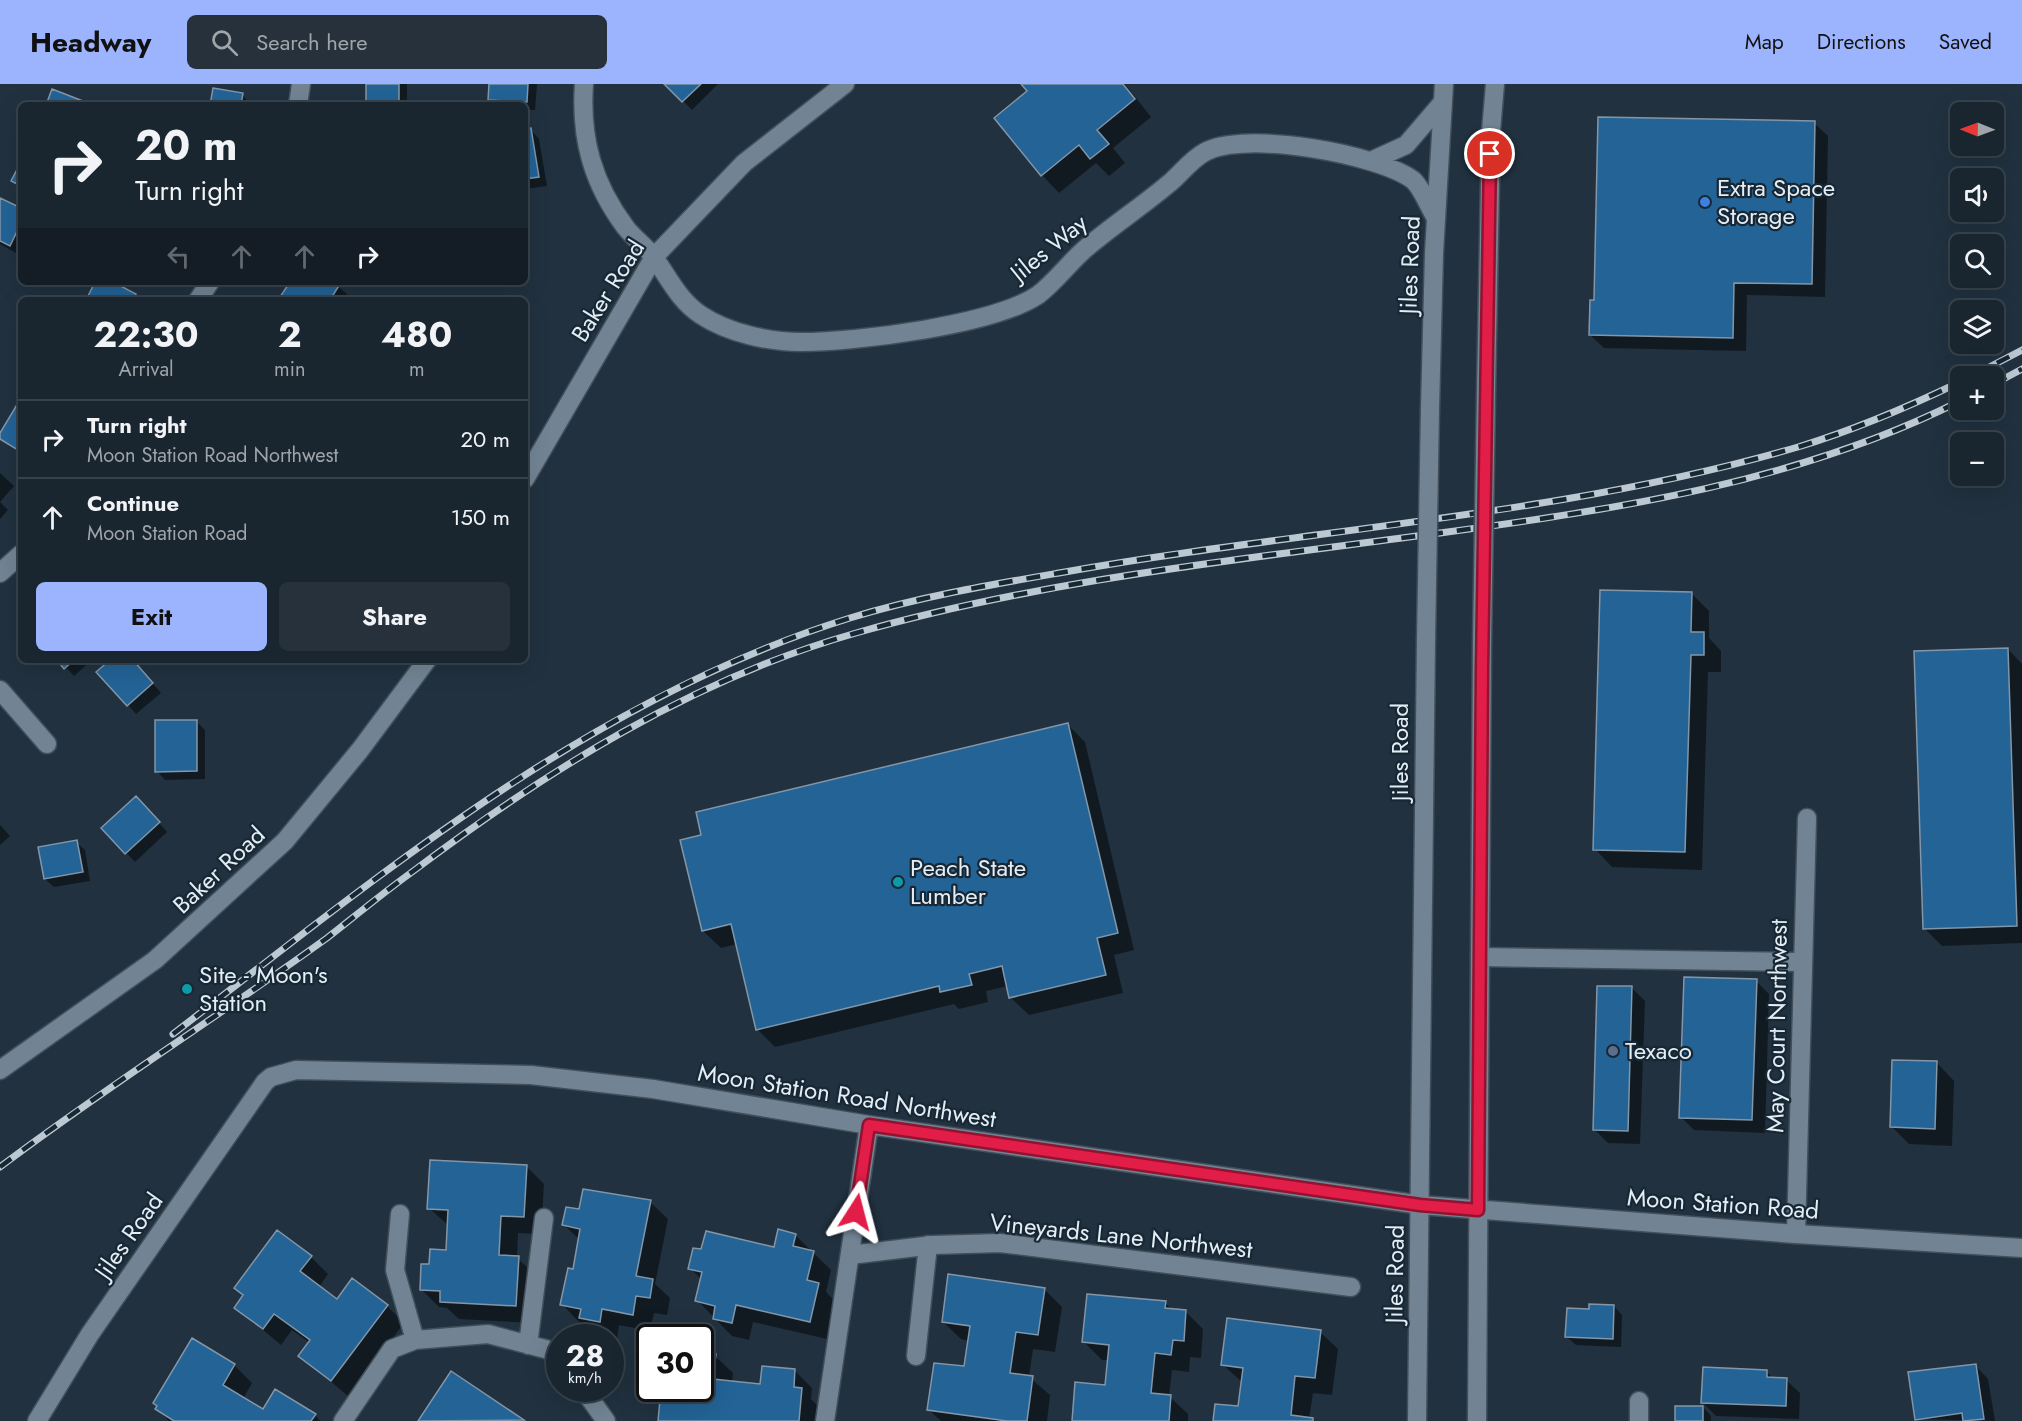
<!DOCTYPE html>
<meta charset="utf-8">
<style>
body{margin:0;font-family:Jost,sans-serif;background:#26313b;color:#f1f3f6;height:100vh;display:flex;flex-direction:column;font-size:22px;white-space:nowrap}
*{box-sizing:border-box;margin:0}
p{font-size:20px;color:#9fa5aa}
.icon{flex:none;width:33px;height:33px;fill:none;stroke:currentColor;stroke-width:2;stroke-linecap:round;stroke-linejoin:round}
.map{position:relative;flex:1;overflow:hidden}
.details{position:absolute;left:18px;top:213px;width:510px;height:366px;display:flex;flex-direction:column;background:#19252f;border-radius:9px;box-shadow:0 6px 24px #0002,0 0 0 2px #37424b}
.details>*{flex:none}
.guide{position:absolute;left:18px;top:18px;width:510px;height:183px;border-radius:9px;box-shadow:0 6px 24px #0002,0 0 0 2px #37424b;background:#19252f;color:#f1f3f6;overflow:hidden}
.needle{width:39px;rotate:271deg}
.buttons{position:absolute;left:1950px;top:18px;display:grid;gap:12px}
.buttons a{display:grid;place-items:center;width:54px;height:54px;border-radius:9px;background:#19252f;box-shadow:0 6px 24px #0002,0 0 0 2px #37424b;font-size:30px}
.speed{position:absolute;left:546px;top:1240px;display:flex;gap:12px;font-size:30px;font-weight:700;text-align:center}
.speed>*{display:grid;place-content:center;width:78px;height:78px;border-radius:50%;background:#19252f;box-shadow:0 6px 24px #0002,0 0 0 2px #37424b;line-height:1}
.speed small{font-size:15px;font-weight:400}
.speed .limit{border:3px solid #111;border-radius:9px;background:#fff;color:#111}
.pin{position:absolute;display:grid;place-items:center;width:51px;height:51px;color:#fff;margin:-26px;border:3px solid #fff;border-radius:50%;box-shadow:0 2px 6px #0007}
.me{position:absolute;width:66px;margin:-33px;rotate:9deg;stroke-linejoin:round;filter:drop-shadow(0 0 4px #0008)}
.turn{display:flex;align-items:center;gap:21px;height:126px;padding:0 18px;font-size:27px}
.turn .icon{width:78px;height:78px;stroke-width:2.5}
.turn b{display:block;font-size:42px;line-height:51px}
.lanes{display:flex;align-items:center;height:57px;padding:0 18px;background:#0003;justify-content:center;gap:30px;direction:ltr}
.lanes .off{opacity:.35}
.eta{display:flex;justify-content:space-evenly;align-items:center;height:102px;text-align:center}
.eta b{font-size:36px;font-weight:700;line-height:42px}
.action{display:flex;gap:12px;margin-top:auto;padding:12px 18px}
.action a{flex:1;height:69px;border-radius:9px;background:#9cb4fd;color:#111;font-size:24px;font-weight:700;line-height:69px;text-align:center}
.action a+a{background:#26313b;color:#f1f3f6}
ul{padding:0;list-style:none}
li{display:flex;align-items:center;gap:18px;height:78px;padding:0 18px;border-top:2px solid #37424b}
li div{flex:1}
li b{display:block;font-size:22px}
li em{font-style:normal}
header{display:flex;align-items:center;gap:36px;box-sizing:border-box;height:84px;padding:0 30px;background:#9cb4fd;color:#111}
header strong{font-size:28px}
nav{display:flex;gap:33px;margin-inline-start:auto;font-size:21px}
.search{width:420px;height:54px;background:#26313b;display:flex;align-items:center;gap:15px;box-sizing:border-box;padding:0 21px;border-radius:9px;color:#9fa5aa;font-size:22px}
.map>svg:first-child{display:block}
.shadow{fill:#0007}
.building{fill:#236396;stroke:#8396a7;stroke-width:1.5}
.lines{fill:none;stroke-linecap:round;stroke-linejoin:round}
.street-casing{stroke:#424f5b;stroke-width:21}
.secondary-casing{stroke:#424f5b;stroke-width:21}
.street{stroke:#728494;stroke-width:18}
.secondary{stroke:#728494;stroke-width:18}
.rail-casing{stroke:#bcc8d2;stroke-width:7}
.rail{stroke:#182734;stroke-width:4.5;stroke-dasharray:14;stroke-linecap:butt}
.secondary-bridge-casing{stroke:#424f5b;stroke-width:21;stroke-linecap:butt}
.secondary-bridge{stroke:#728494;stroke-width:18}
.route-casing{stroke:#92132f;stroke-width:15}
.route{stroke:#e11d48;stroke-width:10}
.shop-dot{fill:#3f7fe0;stroke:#182734;stroke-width:2}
.culture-dot{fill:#0f9aa8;stroke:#182734;stroke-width:2}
.service-dot{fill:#5c6f8a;stroke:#182734;stroke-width:2}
.labels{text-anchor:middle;stroke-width:4.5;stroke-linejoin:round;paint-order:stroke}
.poi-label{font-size:24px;fill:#e3edf6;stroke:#182734;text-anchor:start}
.street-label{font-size:24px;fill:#e3edf6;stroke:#182734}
</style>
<header>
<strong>Headway</strong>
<div class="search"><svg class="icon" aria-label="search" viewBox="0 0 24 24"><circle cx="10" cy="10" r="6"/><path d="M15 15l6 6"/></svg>Search here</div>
<nav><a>Map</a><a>Directions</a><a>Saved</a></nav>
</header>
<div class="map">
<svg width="2022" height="1337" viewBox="0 0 2022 1337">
<rect width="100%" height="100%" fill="#21313f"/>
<path class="shadow" d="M368,0h39v21h-36l-3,-4z
M491,0h46l-2,26h-10v-5h-30l-5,-5z
M666,0h52l-26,26z
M1022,0h103l26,33 -38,31 12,15 -16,13 -13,-13 -37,30 -17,-18 -13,-83z
M242,11l9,10h-40z
M1814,39l14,13 -3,161 -78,-2 -1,56 -142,-3 -14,-13z
M531,46l8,9 8,47 -22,3v-58z
M0,116l21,10v38l-3,6 -18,-10z
M292,198h41l14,12 -3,6h-64z
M21,317v53l-21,-16z
M0,389l14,13 -14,16 8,8 -8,9z
M1692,510l17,17v27l12,13v21h-13l-6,198 -90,-3 -17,-18z
M2008,565l14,15v279l-80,3 -18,-18z
M59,576h33l-18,16z
M112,576h20l29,33 -25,21 -8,-9z
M196,637l9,9v49l-40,1 -8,-9z
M1067,640l18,18 49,208 -20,5 9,38 -94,22 -18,-17 -3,-12 -22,5 2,11 -29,7 -5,-5 -179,43 -18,-18 -20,-85 -16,4 -18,-17z
M144,722l23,26 -32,30 -32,-34z
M0,741l10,11 -10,9z
M76,758l9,8 5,31 -36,6 -9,-8z
M1756,897l13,13 -4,139 -71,-3 -13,-13z
M1632,904l13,13 -5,143 -32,-1 -14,-14z
M1937,979l17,18 -2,65 -43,-2 -18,-18z
M526,1082l18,18 -3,50 -23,-1 -1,25 19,17 -3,48 -74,-4 -12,-11 -8,-1 -18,-18 9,-23 18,-14 1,-26 -20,-18z
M650,1118l18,17 -13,65 15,14 -3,17 -13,-2 -4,18 -31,-6 -2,13 -19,-3 -11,-11 -8,-2 -17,-18 12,-34 6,-30 -16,-15 16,-14z
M795,1151l36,35 -5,22 10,10 -9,37 -74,-17 -4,18 -17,-4 -35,-36 5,-20 -12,-12 85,-20z
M311,1173l17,17 -9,13 18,14 50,5 17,17 -55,74 -49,-42 10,-12 -18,-13 -11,15 -45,-38 8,-10 -8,-9z
M1044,1205l18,18 -7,45 -22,-3 -4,28 21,18 -3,26h-106l-12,-11 36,-42 4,-27 -8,-2 -18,-17z
M1165,1219l8,7 13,2 17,17 -2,29 -11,-1 -1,15 -17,-2 -3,26 19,18v7h-115l33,-34 3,-27h-7l-18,-18z
M1614,1222l8,9 -1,32 -45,-2 -9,-8 23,-26z
M1320,1248l18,17 -6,46 -19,-2 -4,26 6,2h-101l26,-13 3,-25 -20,-18z
M192,1256l42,25 18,18 -9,16 20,12 52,4 5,6h-151l-12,-12z
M715,1272l18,17 -1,9 30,4 33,-15 17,17 -1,11 8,8 -1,14h-159l4,-32h37z
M1975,1281l13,14 7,42 -78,-2z
M1766,1287l8,8 12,1 14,13 -1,26 -83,-3 -13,-13z
M451,1289l71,48h-102z
M1703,1323l8,9v5h-34z"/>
<path class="building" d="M366,0h33v18h-33z
M489,0h39l-1,18 -39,-2z
M664,0h37l-19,18z
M1021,0h102l12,15 -38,31 12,14 -19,15 -11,-14 -38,31 -47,-58 33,-27z
M213,4l30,5 -2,12h-31z
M52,5l36,14 -1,2h-41z
M1598,33l217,4 -3,163 -78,-1 -1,55 -144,-3 1,-35h4z
M531,44l8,49 -14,2v-50z
M21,78v24l-10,-5z
M0,114l21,10v15l-11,23 -10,-5z
M95,198h18l23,12 -3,6h-47z
M290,198h46l4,2 -10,16h-52z
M21,314v54l-21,-13v-6z
M1600,506l92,2 -1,40h13v23h-13l-6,197 -92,-2z
M2008,564l9,278 -94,3 -9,-278z
M57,576h17l-10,9z
M110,576h23l20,23 -26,23 -31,-34z
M155,636h42v51l-42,1z
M1068,639l50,210 -21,5 9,37 -97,23 -7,-32 -33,8 3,11 -32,7 -1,-6 -183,44 -25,-106 -29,7 -22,-91 21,-5 -5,-23z
M136,712l24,26 -35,32 -24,-26z
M77,756l6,32 -39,7 -6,-32z
M1684,893l73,2 -5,141 -73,-2z
M1597,902h35l-4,145 -35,-1z
M1892,976l45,1 -2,68 -45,-2z
M430,1076l97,5 -3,52 -23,-1 -2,39 20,1 -3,50 -76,-4v-11l-20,-1 1,-26h8l1,-15 16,1 2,-40 -21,-1z
M583,1105l68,11 -15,76 17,3 -3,19 -14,-2 -3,19 -31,-6 -2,13 -21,-4 2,-9 -21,-4 8,-37 5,1 7,-40 -18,-4 4,-18 13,2z
M778,1145l18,5 -3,12 21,5 -7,29 12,3 -9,39 -74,-17 -4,18 -19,-4 2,-13 -20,-5 7,-29 -14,-3 5,-21 8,1 5,-18 68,16z
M277,1146l35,26 -12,15 37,28 15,-21 36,27 -57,76 -33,-25 12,-16 -36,-26 -11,15 -29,-21 9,-13 -9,-7z
M948,1190l97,14 -7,47 -22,-3 -6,41 23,3 -6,45h-20l-80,-11 7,-47 30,3 6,-40 -28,-4z
M1087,1210l79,7 -1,7 21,2 -2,31 -11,-1 -2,15 -16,-2 -4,40 20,2 -2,26h-97l3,-39 30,3 4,-40 -27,-3z
M1589,1220l25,1 -1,34 -48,-2 2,-29 22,1z
M1227,1234l94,12 -6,48 -20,-2 -4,39 22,3v3h-100l2,-17 23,2 5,-38 -22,-3z
M192,1254l43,26 -12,21 40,24 12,-20 41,25 -5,7h-137l-19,-12 2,-3 -4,-3z
M700,1268l16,2 -3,25 47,5 2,-18 33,3 -1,18 8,1 -3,33h-141l3,-32h39z
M1976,1280l8,55 -21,2 -1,-8 -47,7 -7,-48z
M1703,1283l64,3v7l20,1 -1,28 -85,-3z
M451,1287l73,49 -106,1z
M1675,1322h28v15h-28z"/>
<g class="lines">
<defs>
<path id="street" d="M584,0c-4,55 9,100 42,144 8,10 19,18 27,28 15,20 25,44 48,59 27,18 68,27 100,27 56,0 192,-17 237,-47 17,-13 31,-32 47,-46 28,-24 59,-44 87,-68 11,-10 20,-22 33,-29 39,-22 173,2 208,28 9,8 16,27 23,38
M298,21l3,-21
M1373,76l33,-15 36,-42
M198,216l12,-18
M0,489l21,-19
M0,606l47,54
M1480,873l322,5
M400,1130l-5,56 20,70
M1796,1150l11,-416
M850,1171l83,-10 67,-2 351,44
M528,1261l16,-127
M916,1272l12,-111
M583,1305l23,32
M37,1337l53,-87 175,-252 6,-5 25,-7 235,5 122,14 216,36 552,80
M343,1337l49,-72 23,-9 73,-6 61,16 11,10
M825,1337l44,-296
M1639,1337v-20"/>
<path id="secondary" d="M1486,310l5,-263 4,-47
M1430,325l4,-156 10,-169
M525,395l129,-222 90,-94 101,-79
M0,986l155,-110 130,-119 75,-91 67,-90
M1421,1121l375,29 226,14
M1417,1337l9,-781
M1477,1337l5,-776"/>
</defs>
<use href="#street" class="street-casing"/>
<use href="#secondary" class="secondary-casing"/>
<use href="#street" class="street"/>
<use href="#secondary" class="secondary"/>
<defs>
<path id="rail" d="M1972,292l50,-26
M1994,300l28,-15
M173,950c209,-161 420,-336 677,-416 68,-21 139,-33 209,-45 245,-44 499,-56 739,-126 56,-17 110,-40 162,-65
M0,1083c106,-80 219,-151 327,-229 28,-22 56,-45 85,-66 134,-101 281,-193 444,-239 190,-54 389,-74 584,-100 178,-24 359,-51 520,-132"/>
</defs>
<use href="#rail" class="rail-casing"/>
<use href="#rail" class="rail"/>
<defs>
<path id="secondary-bridge" d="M1426,556l4,-231
M1482,561l4,-251"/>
</defs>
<use href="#secondary-bridge" class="secondary-bridge-casing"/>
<use href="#secondary-bridge" class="secondary-bridge"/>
</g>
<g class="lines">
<defs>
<path id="route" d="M856,1128l13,-87 551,80 58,5 4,-541 8,-515"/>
</defs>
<use href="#route" class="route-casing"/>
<use href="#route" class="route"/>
</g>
<circle class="shop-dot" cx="1705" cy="118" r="6"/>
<g class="culture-dot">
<circle cx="898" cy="798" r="6"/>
<circle cx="187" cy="905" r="6"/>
</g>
<circle class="service-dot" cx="1613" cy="967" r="6"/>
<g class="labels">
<g class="poi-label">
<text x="1717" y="112">Extra Space<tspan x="1717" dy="28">Storage</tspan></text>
<text x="910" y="792">Peach State<tspan x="910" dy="28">Lumber</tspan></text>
<text x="199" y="899">Site - Moon's<tspan x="199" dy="28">Station</tspan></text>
<text x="1625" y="975">Texaco</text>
</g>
<g class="street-label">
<text transform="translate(1049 164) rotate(-39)" y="8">Jiles Way</text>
<text transform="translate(1410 181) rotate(-88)" y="8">Jiles Road</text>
<text transform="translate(608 207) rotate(-58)" y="8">Baker Road</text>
<text transform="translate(1400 668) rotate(-90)" y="8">Jiles Road</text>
<text transform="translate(219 786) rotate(-43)" y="8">Baker Road</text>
<text transform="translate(1777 942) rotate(-89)" y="8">May Court Northwest</text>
<text transform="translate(847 1012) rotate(9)" y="8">Moon Station Road Northwest</text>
<text transform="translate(1723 1120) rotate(4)" y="8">Moon Station Road</text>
<text transform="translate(129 1152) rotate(-55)" y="8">Jiles Road</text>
<text transform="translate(1121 1152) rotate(6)" y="8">Vineyards Lane Northwest</text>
<text transform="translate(1395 1190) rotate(-89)" y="8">Jiles Road</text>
</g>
</g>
</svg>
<div class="buttons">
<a><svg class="needle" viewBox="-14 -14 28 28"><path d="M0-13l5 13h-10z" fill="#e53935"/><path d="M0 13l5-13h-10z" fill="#9fa5aa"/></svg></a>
<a><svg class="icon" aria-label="sound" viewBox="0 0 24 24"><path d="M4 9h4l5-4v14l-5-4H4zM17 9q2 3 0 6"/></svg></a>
<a><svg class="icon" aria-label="search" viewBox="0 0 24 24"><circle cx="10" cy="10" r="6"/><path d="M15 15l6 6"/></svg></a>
<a><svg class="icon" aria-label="layers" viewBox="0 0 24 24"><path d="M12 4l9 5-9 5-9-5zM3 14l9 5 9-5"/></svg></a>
<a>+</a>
<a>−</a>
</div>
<div class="speed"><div>28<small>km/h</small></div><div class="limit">30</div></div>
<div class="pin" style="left:1490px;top:70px;background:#d93025"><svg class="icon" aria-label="arrive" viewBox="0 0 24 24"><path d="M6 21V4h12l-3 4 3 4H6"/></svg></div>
<svg class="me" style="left:856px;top:1128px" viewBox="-20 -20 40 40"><path d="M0-17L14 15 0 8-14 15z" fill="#e11d48" stroke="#fff" stroke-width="4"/></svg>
<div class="guide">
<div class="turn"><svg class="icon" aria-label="right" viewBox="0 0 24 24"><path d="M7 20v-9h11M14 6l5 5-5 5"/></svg><div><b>20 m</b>Turn right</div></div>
<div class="lanes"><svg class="icon off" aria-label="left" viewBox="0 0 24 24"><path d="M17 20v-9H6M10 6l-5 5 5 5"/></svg><svg class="icon off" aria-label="ahead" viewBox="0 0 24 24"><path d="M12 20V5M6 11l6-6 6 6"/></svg><svg class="icon off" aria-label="ahead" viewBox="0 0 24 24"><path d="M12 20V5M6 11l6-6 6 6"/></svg><svg class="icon" aria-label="right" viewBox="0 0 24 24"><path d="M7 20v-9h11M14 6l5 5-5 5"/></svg></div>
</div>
<section class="details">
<div class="eta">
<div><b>22:30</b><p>Arrival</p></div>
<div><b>2</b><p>min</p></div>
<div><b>480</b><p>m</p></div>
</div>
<ul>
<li><svg class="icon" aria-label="right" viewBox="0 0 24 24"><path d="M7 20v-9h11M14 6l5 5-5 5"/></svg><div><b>Turn right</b><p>Moon Station Road Northwest</p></div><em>20 m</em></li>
<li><svg class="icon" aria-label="ahead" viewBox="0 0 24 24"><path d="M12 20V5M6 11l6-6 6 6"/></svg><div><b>Continue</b><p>Moon Station Road</p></div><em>150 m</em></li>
</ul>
<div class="action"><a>Exit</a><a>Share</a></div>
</section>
</div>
